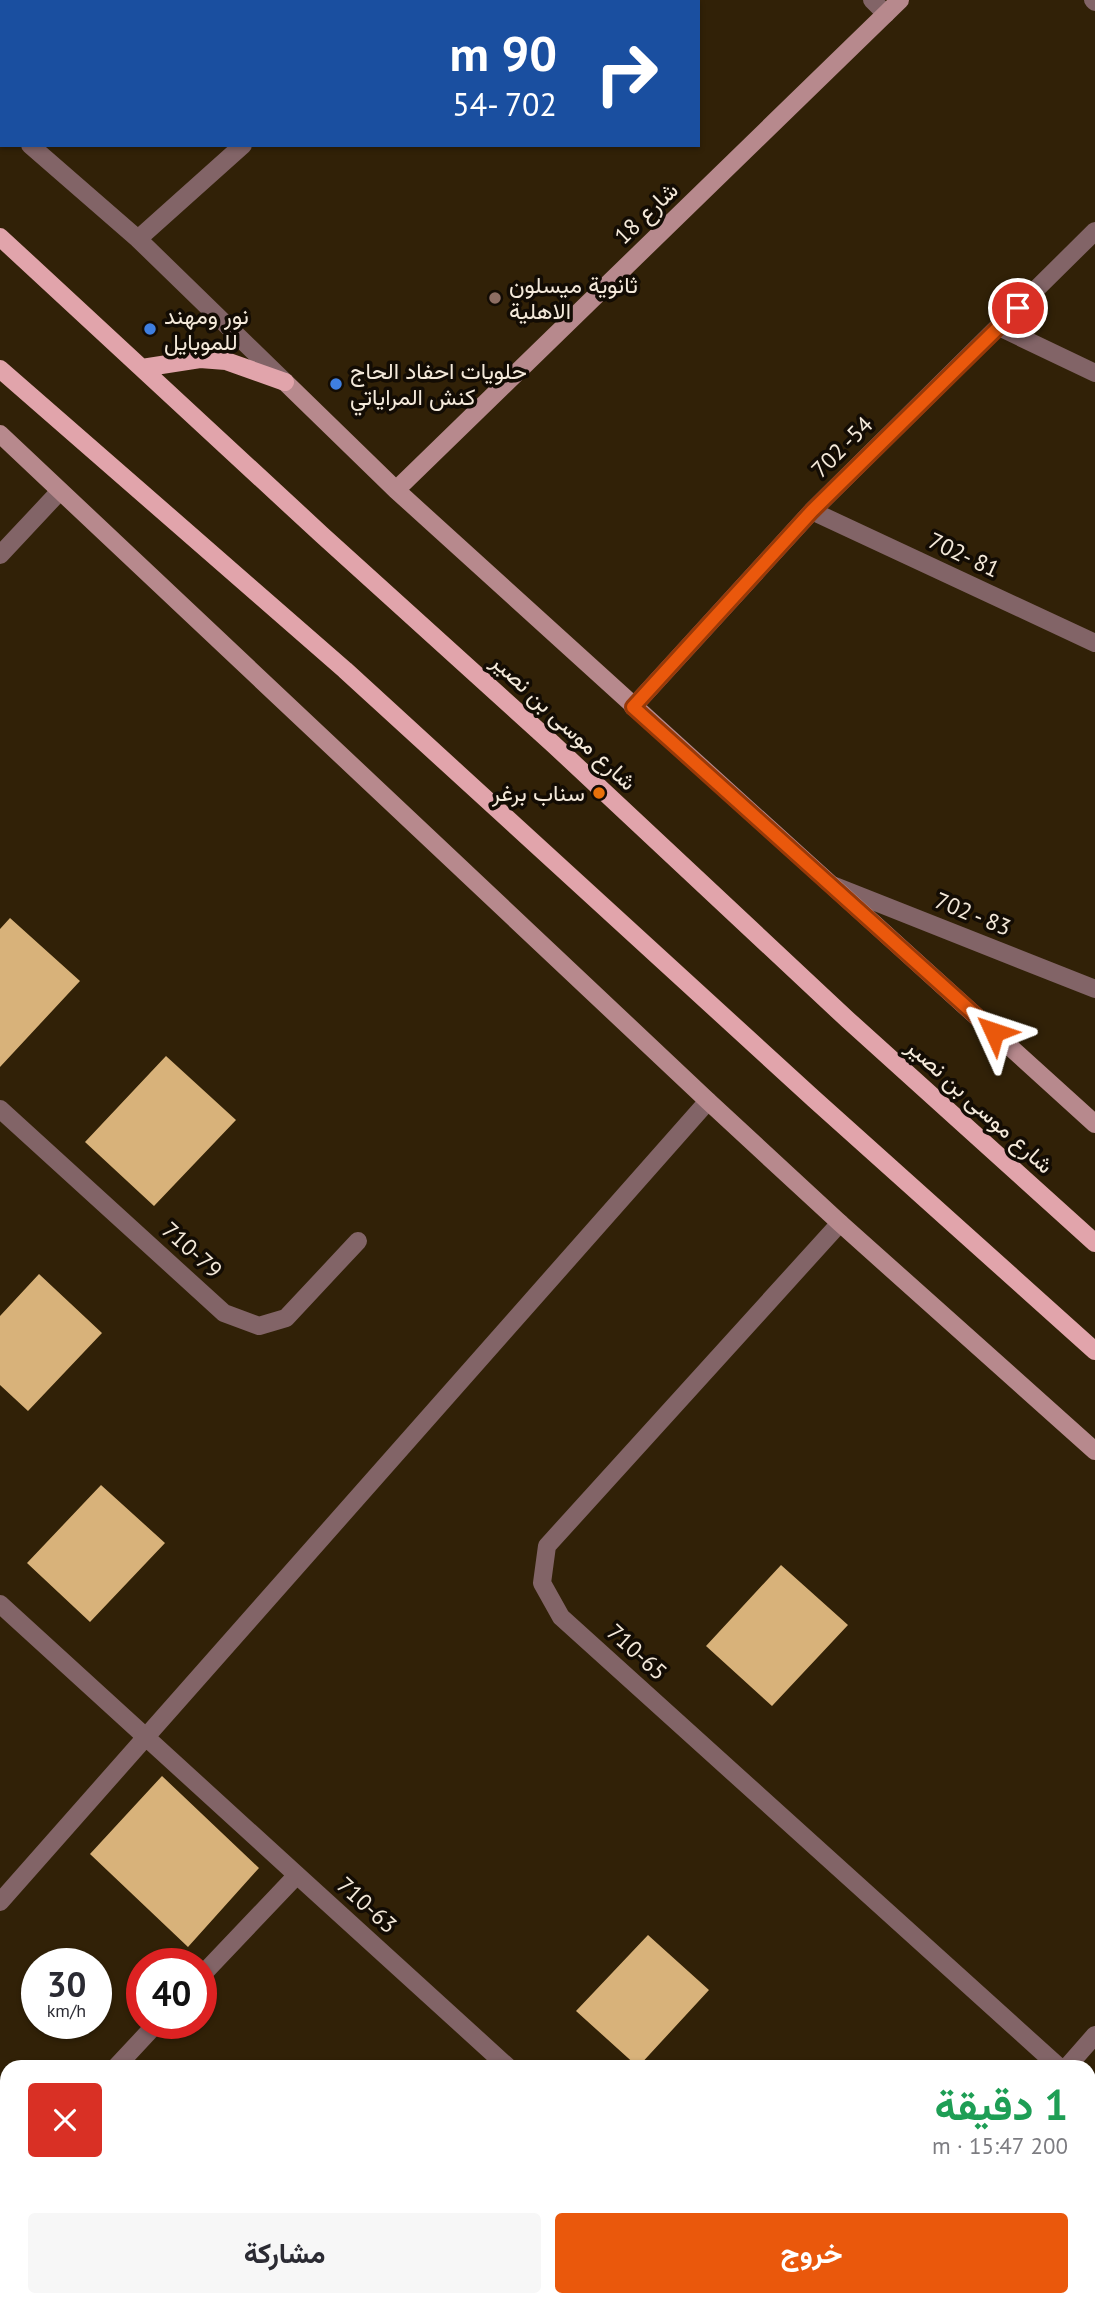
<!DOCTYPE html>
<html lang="ar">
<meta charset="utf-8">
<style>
body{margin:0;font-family:"PT Sans",Vazirmatn,sans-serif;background:#f7f7f7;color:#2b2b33;direction:rtl;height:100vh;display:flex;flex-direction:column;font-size:26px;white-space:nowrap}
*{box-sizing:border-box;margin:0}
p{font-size:23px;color:#7c7c81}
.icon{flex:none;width:38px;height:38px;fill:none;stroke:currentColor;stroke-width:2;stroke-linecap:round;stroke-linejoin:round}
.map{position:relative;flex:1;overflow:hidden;direction:ltr}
.drawer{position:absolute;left:0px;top:2060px;width:1096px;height:247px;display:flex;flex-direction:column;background:#fff;border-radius:21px 21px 0 0;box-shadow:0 2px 5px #0004;direction:rtl}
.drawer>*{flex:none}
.hud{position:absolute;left:0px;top:0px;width:700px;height:147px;box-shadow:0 2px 5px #0004;direction:rtl;background:#1a4fa0;color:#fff;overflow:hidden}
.speed{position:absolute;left:21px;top:1948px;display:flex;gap:14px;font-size:35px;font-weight:700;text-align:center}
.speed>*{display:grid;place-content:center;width:91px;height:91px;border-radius:50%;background:#fff;box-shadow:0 2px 5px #0004;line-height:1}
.speed small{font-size:18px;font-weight:400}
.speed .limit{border:10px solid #d22;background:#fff;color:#111}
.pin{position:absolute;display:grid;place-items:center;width:60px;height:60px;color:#fff;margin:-30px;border:4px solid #fff;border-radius:50%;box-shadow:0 2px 7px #0007}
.me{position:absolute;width:77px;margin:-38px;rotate:312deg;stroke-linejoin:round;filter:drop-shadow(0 0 5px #0008)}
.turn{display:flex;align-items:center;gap:24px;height:147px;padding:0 28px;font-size:32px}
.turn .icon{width:91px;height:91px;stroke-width:2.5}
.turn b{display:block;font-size:49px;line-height:60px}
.round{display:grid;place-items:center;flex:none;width:74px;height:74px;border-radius:7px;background:#f7f7f7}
.overview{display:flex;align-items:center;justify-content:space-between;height:119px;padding:0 28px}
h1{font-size:42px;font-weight:700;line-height:52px;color:#1e9e55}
.cta{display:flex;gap:14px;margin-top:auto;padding:14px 28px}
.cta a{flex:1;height:80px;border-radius:7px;background:#ea580c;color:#fff;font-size:28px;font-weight:700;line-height:80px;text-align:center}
.cta a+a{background:#f7f7f7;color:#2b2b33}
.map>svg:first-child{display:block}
.building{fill:#d8b27a}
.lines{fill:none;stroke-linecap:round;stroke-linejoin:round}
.street{stroke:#826467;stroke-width:18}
.secondary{stroke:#b7898d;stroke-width:18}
.primary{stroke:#e1a4ab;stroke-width:18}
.route-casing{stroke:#983908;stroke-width:18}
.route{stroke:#ea580c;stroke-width:12}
.education-dot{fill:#8d6e63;stroke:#130c04;stroke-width:2.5}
.shop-dot{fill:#3f7fe0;stroke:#130c04;stroke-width:2.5}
.food-dot{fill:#e8710a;stroke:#130c04;stroke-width:2.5}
.labels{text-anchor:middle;stroke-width:7;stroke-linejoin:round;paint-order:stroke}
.street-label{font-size:23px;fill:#f4e9da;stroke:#130c04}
.poi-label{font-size:23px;fill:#f4e9da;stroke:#130c04;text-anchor:start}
</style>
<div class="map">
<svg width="1095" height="2306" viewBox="0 0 1095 2306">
<rect width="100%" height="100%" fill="#312107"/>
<path class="building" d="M10,918l70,63 -80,86v-138z
M166,1056l70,64 -82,86 -69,-64z
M39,1274l63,59 -74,78 -28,-26v-69z
M101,1485l64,58 -75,79 -63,-59z
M781,1565l67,60 -76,81 -66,-60z
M162,1776l97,92 -71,79 -98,-93z
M648,1935l61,55 -71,77 -62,-56z
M1095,2259v47h-25l-8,-6h26v-35z
M116,2300h48l7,6h-61z"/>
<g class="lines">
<path class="street" d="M193,0l2,2
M872,0l14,14
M1093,0l2,2
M404,2l2,-2
M0,119l2,1
M30,145l108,94 147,143
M138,239l105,-94
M999,327l96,46
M812,511l283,132
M0,555l60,-64
M633,707l179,-196 283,-280
M835,886l260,103
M0,1109l224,204 35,13 27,-8 72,-77
M840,1223l-293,323 -5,37 19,34 498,450
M0,1604l297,271
M0,1902l708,-801
M201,1976l96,-101 211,192
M116,2067l41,-44
M1067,2067l28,-32
M1088,2094l7,6
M220,2300l7,6
M763,2300l7,6
M857,2306l6,-6"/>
<path class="secondary" d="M285,382l111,108 699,634
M0,434l708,667 132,122 255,228
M396,490l504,-490"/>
<path class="primary" d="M0,237l322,298 231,209 295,276 247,223
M142,368l58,-9 26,2 59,21
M0,369l345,301 469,429 281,252"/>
</g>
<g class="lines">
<defs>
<path id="route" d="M994,1032l-361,-325 179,-196 206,-203"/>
</defs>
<use href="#route" class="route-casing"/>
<use href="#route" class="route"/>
</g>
<circle class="education-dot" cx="495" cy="298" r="7"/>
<g class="shop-dot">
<circle cx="150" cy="329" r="7"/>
<circle cx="336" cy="384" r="7"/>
</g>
<circle class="food-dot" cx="599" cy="793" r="7"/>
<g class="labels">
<g class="street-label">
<text transform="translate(646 213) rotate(-44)" y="8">شارع 18</text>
<text transform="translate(842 447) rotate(-45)" y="8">702 -54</text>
<text transform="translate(964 555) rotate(25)" y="8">702- 81</text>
<text transform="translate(564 722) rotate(43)" y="8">شارع موسى بن نصير</text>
<text transform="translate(973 914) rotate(22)" y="8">702 - 83</text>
<text transform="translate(980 1106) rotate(42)" y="8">شارع موسى بن نصير</text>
<text transform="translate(192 1250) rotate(42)" y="8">710-79</text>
<text transform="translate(637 1652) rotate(42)" y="8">710-65</text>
<text transform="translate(367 1905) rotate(42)" y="8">710-63</text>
</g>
<g class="poi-label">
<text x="509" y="293">ثانوية ميسلون<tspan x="509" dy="26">الاهلية</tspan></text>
<text x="164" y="324">نور ومهند<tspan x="164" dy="26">للموبايل</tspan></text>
<text x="350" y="379">حلويات احفاد الحاج<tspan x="350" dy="26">كنش المراياتي</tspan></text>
<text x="585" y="801" text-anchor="end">سناب برغر</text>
</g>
</g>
</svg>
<div class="speed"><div>30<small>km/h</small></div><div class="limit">40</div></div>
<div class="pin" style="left:1018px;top:308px;background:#d93025"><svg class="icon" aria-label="arrive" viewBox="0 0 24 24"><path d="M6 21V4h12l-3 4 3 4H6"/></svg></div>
<svg class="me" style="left:994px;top:1032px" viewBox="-20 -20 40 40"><path d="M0-17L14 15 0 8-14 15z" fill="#ea580c" stroke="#fff" stroke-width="4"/></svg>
<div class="hud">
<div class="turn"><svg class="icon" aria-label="right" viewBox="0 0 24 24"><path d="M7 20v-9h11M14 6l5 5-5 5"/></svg><div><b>90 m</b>702 -54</div></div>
</div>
<section class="drawer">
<div class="overview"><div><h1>1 دقيقة</h1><p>200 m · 15:47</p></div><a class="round" style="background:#d93025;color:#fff"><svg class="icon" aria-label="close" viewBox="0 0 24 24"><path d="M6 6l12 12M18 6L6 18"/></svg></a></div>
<div class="cta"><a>خروج</a><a>مشاركة</a></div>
</section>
</div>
